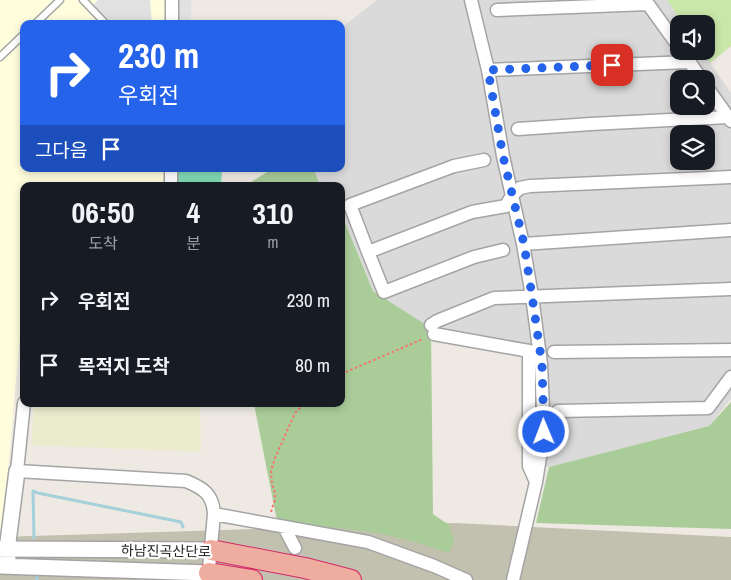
<!DOCTYPE html>
<html lang="ko">
<meta charset="utf-8">
<style>
body{margin:0;font-family:"Archivo Narrow","Noto Sans KR",sans-serif;background:#242831;color:#f1f3f6;height:100vh;display:flex;flex-direction:column;font-size:19px;white-space:nowrap}
*{box-sizing:border-box;margin:0}
p{font-size:16px;color:#9ea1a6}
.icon{flex:none;width:28px;height:28px;fill:none;stroke:currentColor;stroke-width:2;stroke-linecap:round;stroke-linejoin:round}
.map{position:relative;flex:1;overflow:hidden}
.panel{position:absolute;left:20px;top:182px;width:325px;height:225px;display:flex;flex-direction:column;background:#171b24;border-radius:10px;box-shadow:0 2px 8px #0003}
.panel>*{flex:none}
.top-card{position:absolute;left:20px;top:20px;width:325px;height:152px;border-radius:10px;box-shadow:0 2px 8px #0003;background:#2563eb;color:#fff;overflow:hidden}
.controls{position:absolute;left:670px;top:15px;display:grid;gap:10px}
.controls a{display:grid;place-items:center;width:45px;height:45px;border-radius:10px;background:#171b24;box-shadow:0 2px 8px #0003;font-size:25px}
.pin{position:absolute;display:grid;place-items:center;width:42px;height:42px;color:#fff;margin:-21px;border-radius:10px;box-shadow:0 2px 8px #0006}
.me{position:absolute;width:55px;margin:-28px;rotate:359deg;stroke-linejoin:round;filter:drop-shadow(0 0 4px #0008)}
.turn{display:flex;align-items:center;gap:18px;height:105px;padding:0 15px;font-size:22px}
.turn .icon{width:65px;height:65px;stroke-width:2.5}
.turn b{display:block;font-size:35px;line-height:42px}
.then{display:flex;align-items:center;height:48px;padding:0 15px;background:#0003;gap:10px;font-size:19px}
.eta{display:flex;justify-content:space-evenly;align-items:center;height:85px;text-align:center}
.eta b{font-size:30px;font-weight:800;line-height:35px}
ul{padding:0;list-style:none}
li{display:flex;align-items:center;gap:15px;height:65px;padding:0 15px}
li div{flex:1}
li b{display:block;font-size:19px}
li em{font-style:normal}
.map>svg:first-child{display:block}
.residential{fill:#dbdada;fill-rule:evenodd}
.education{fill:#fefddc}
.construction{fill:#c2c1af}
.farmland{fill:#ebecce}
.grass{fill:#cae7aa}
.forest{fill:#ac9}
.pitch{fill:#82dbb6}
.parking{fill:#e1e1e1}
.lines{fill:none;stroke-linecap:round;stroke-linejoin:round}
.stream{stroke:#a4d0db;stroke-width:3}
.minor-tunnel{stroke:#c4c1bb;stroke-width:12;stroke-dasharray:12 6;stroke-linecap:butt}
.service-casing{stroke:#a4a4a4;stroke-width:9}
.minor-casing{stroke:#a4a4a4;stroke-width:15}
.tertiary-casing{stroke:#a4a4a4;stroke-width:18}
.trunk-casing{stroke:#d32969;stroke-width:22}
.path{stroke:#f6756c;stroke-width:2;stroke-dasharray:2.5 2.5;stroke-linecap:butt}
.service{stroke:#fff;stroke-width:6}
.minor{stroke:#fff;stroke-width:12}
.tertiary{stroke:#fff;stroke-width:15}
.trunk{stroke:#eead9e;stroke-width:20}
.route{stroke:#2563eb;stroke-width:9;stroke-dasharray:0 16.2}
.labels{text-anchor:middle;stroke-width:4.5;stroke-linejoin:round;paint-order:stroke}
.street-label{font-size:14px;fill:#1d1d1d;stroke:#fff}
</style>
<div class="map">
<svg width="731" height="580" viewBox="0 0 731 580">
<rect width="100%" height="100%" fill="#eeeae3"/>
<path class="residential" d="M377,0h290l16,24h-4v27h23l29,42v306l-22,27 -160,41h-16v-122l-102,-17 -58,-37 -32,-78v-27h-21l-6,-17h27v-141zM679,79h27v27h-27zM679,134h27v27h-27z"/>
<path class="education" d="M0,0h169v24h-145v145h143v17h-143v103l-21,239 -3,7z"/>
<path class="construction" d="M455,523l276,14v43h-731v-43z"/>
<path class="farmland" d="M34,404h166l1,48 -170,-7z"/>
<path class="grass" d="M667,0h64v46l-21,17 -8,-12h4v-27h-23z"/>
<path class="forest" d="M272,169h42l6,17h-75z
M341,213l32,78 58,37 2,186 16,11 5,16 -5,12 -34,-11 -37,-9 -101,-12 -23,-117h87z
M731,402v127l-195,-6 13,-56 160,-41z"/>
<path class="pitch" d="M177,169h45l-1,17h-45z"/>
<path class="parking" d="M98,0h52l2,24h-50l-14,-14z
M179,0h12v24h-13z"/>
<g class="lines">
<path class="stream" d="M34,538l-1,-47 5,2 143,29 2,5
M36,572l1,8"/>
<path class="minor-tunnel" d="M295,548l15,32"/>
<defs>
<path id="service" d="M83,0l23,24
M35,24l25,-24
M0,57l24,-23"/>
<path id="minor" d="M471,0l17,70 15,86 20,88 9,52 9,68 3,68 -8,50 -23,98
M497,10l151,-6 31,43
M172,24v-24
M685,55l16,24
M488,70l201,-8
M706,86l25,35
M518,129l73,-5 137,-7
M484,160l-30,6 -104,39 18,47 104,-40 34,-6 6,-11 8,-7 10,-2 201,-9
M171,186v-17
M523,244l208,-14
M368,252l16,40 90,-35 29,-7
M431,325l6,-4 57,-23 237,-9
M434,334l95,17v115l7,16
M554,352l177,-2
M24,403l-7,68 169,10c17,7 27,13 28,33l-6,65
M558,411l150,-3 23,-31
M214,514l154,28 66,24 32,14
M284,527l11,21"/>
<path id="tertiary" d="M0,549l211,1
M8,560l-1,-10 10,-79
M0,566l209,7"/>
<path id="trunk" d="M211,550l94,18 46,12
M209,573l43,7"/>
</defs>
<use href="#service" class="service-casing"/>
<use href="#minor" class="minor-casing"/>
<use href="#tertiary" class="tertiary-casing"/>
<use href="#trunk" class="trunk-casing"/>
<path class="path" d="M341,374l82,-35
M271,512l4,-13v-6l-3,-9 -1,-13 4,-13 20,-45 9,-9"/>
<use href="#service" class="service"/>
<use href="#minor" class="minor"/>
<use href="#tertiary" class="tertiary"/>
<use href="#trunk" class="trunk"/>
</g>
<g class="lines">
<path class="route" d="M544,432l-2,-68 -10,-68 -8,-52 -21,-88 -15,-86 124,-5"/>
</g>
<g class="labels">
<g class="street-label">
<text transform="translate(166 551) rotate(1)" y="5">하남진곡산단로</text>
</g>
</g>
</svg>
<div class="controls">
<a><svg class="icon" aria-label="sound" viewBox="0 0 24 24"><path d="M4 9h4l5-4v14l-5-4H4zM17 9q2 3 0 6"/></svg></a>
<a><svg class="icon" aria-label="search" viewBox="0 0 24 24"><circle cx="10" cy="10" r="6"/><path d="M15 15l6 6"/></svg></a>
<a><svg class="icon" aria-label="layers" viewBox="0 0 24 24"><path d="M12 4l9 5-9 5-9-5zM3 14l9 5 9-5"/></svg></a>
</div>
<div class="pin" style="left:612px;top:65px;background:#d93025"><svg class="icon" aria-label="arrive" viewBox="0 0 24 24"><path d="M6 21V4h12l-3 4 3 4H6"/></svg></div>
<svg class="me" style="left:544px;top:432px" viewBox="-20 -20 40 40"><circle r="17" fill="#2563eb" stroke="#fff" stroke-width="3"/><path d="M0-11L8 9 0 5-8 9z" fill="#fff"/></svg>
<div class="top-card">
<div class="turn"><svg class="icon" aria-label="right" viewBox="0 0 24 24"><path d="M7 20v-9h11M14 6l5 5-5 5"/></svg><div><b>230 m</b>우회전</div></div>
<div class="then">그다음<svg class="icon" aria-label="arrive" viewBox="0 0 24 24"><path d="M6 21V4h12l-3 4 3 4H6"/></svg></div>
</div>
<section class="panel">
<div class="eta">
<div><b>06:50</b><p>도착</p></div>
<div><b>4</b><p>분</p></div>
<div><b>310</b><p>m</p></div>
</div>
<ul>
<li><svg class="icon" aria-label="right" viewBox="0 0 24 24"><path d="M7 20v-9h11M14 6l5 5-5 5"/></svg><div><b>우회전</b></div><em>230 m</em></li>
<li><svg class="icon" aria-label="arrive" viewBox="0 0 24 24"><path d="M6 21V4h12l-3 4 3 4H6"/></svg><div><b>목적지 도착</b></div><em>80 m</em></li>
</ul>
</section>
</div>
